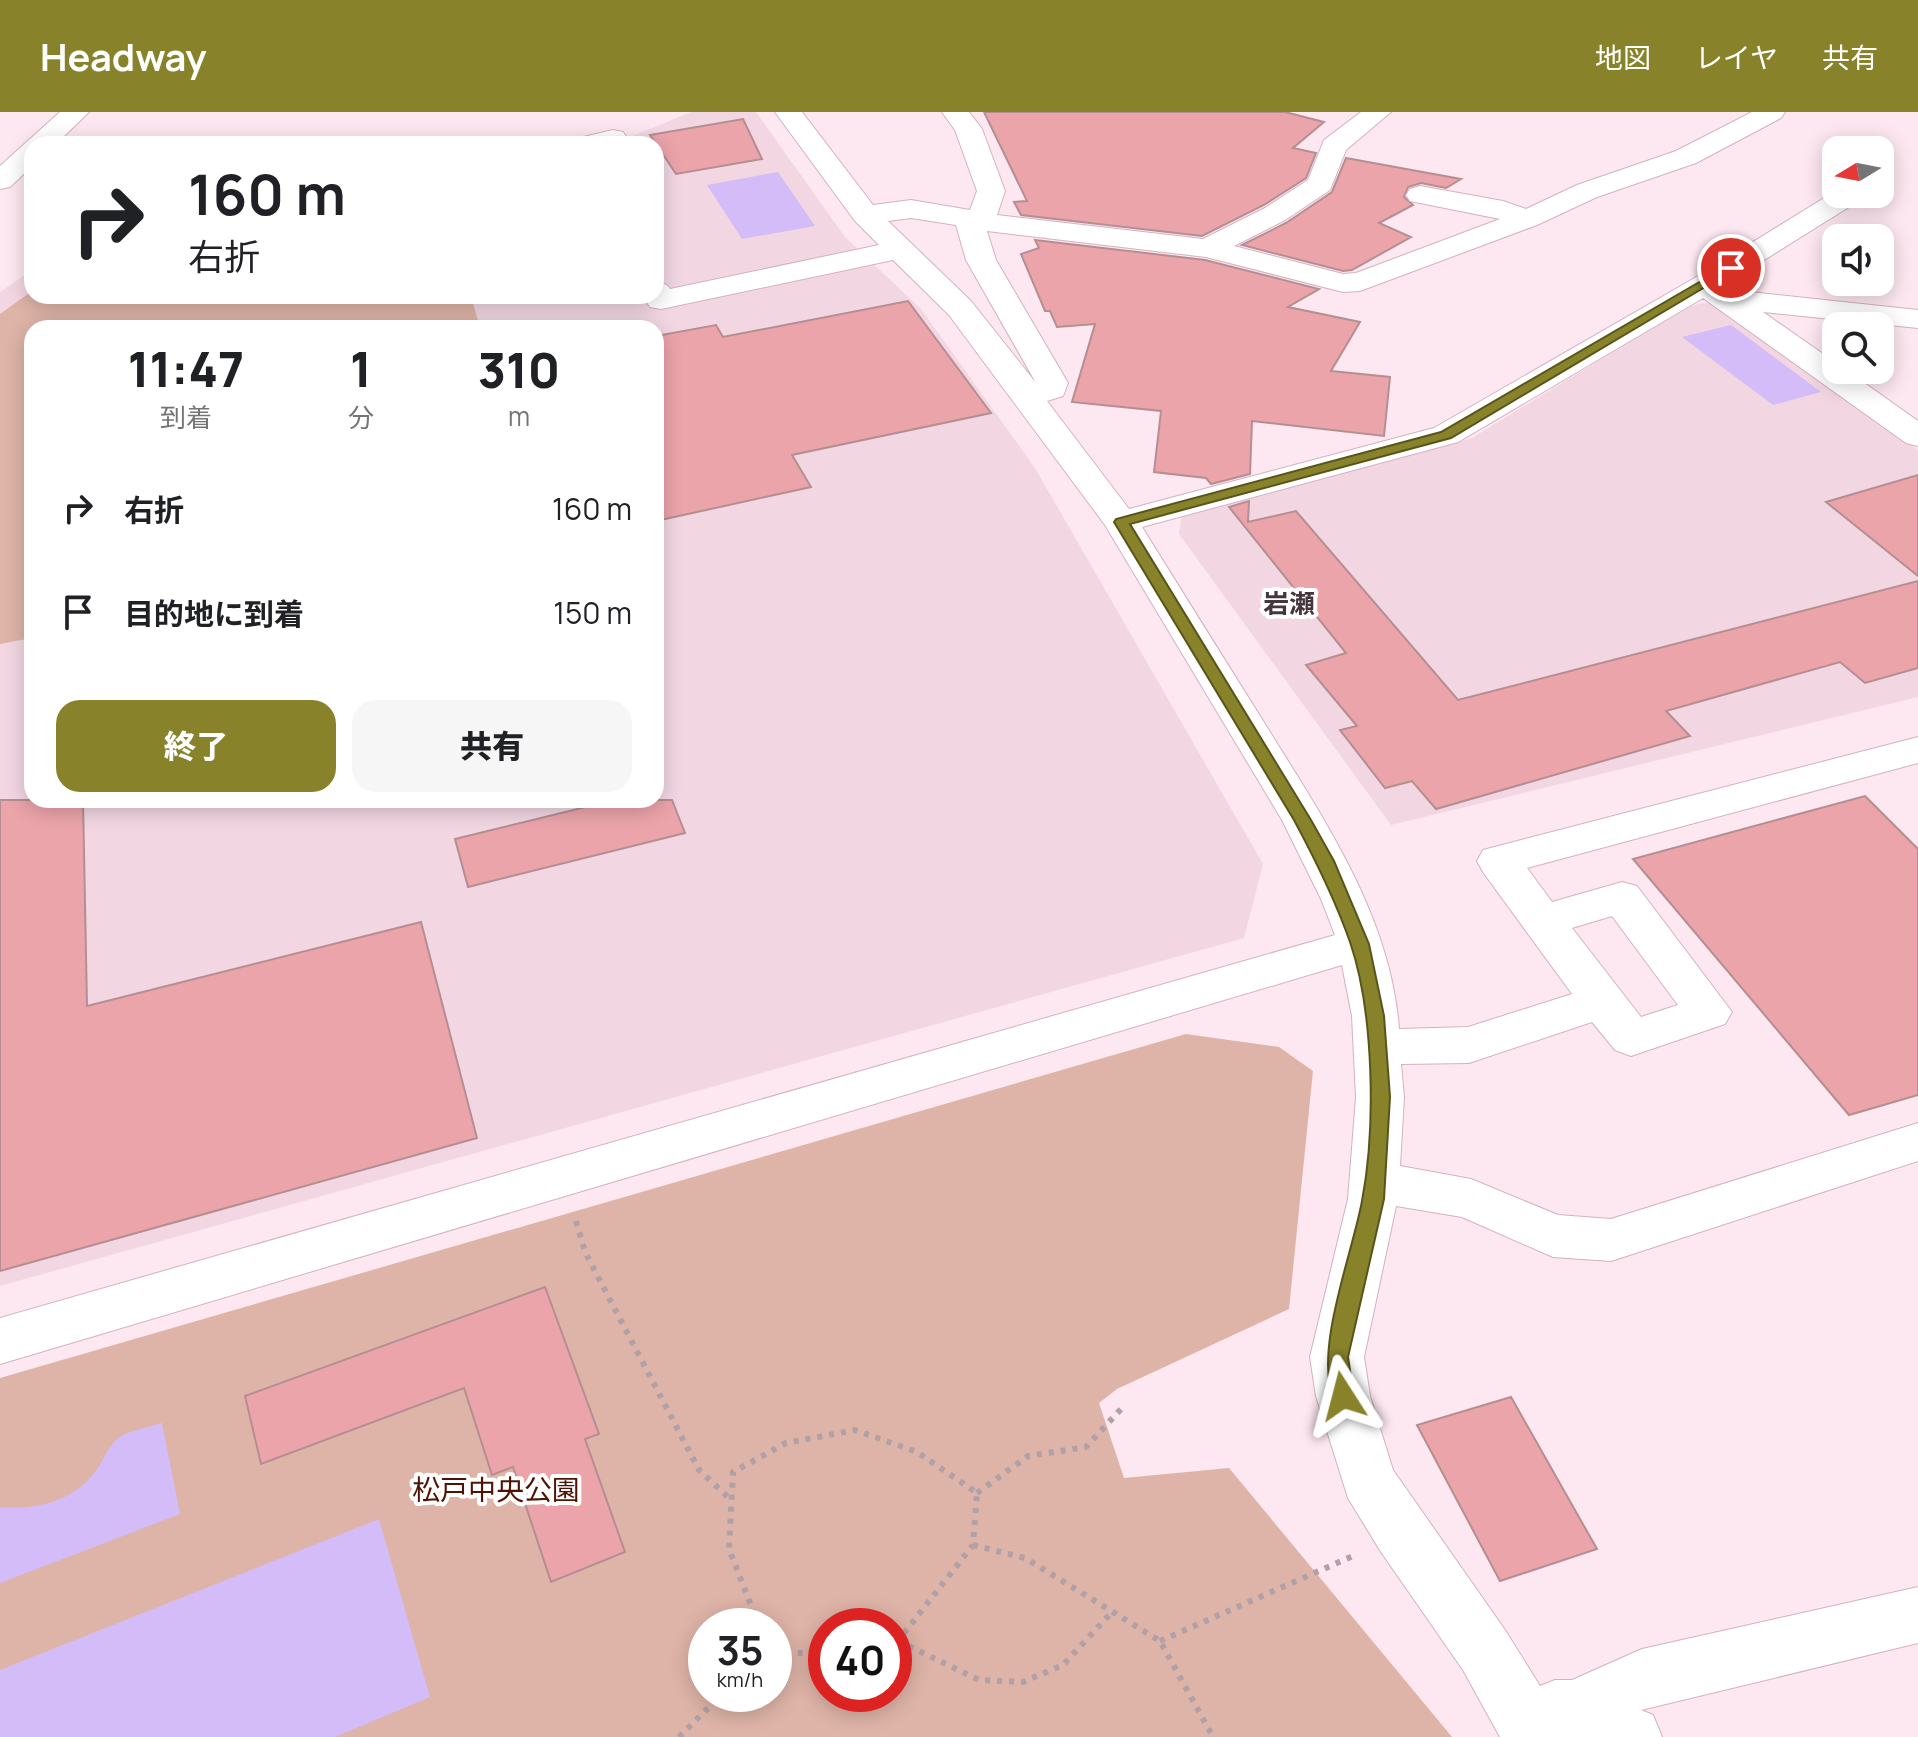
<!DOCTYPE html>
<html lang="ja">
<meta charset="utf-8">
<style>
body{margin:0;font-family:Manrope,"Noto Sans JP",sans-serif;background:#f6f6f6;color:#202124;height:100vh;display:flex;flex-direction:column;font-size:30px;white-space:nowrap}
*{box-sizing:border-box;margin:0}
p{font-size:26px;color:#757577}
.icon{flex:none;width:44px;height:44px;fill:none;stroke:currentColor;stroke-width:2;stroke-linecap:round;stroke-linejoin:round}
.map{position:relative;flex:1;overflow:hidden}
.sheet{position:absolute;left:24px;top:208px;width:640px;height:488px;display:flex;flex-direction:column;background:#fff;border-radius:24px;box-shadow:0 4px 20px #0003}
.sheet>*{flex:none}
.top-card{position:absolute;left:24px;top:24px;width:640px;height:168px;border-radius:24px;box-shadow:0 4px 20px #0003;background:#fff;color:#202124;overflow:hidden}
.needle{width:52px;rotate:260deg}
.buttons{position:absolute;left:1822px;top:24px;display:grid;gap:16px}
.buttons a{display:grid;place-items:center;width:72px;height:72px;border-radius:16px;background:#fff;box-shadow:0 4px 20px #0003;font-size:40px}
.speed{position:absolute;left:688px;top:1496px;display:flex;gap:16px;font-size:40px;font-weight:700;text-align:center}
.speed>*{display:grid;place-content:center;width:104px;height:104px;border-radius:50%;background:#fff;box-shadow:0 4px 20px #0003;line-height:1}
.speed small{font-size:20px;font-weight:400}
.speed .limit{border:12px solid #d22;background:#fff;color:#111}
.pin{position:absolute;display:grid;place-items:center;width:68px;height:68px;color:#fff;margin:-34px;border:4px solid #fff;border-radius:50%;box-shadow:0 2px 8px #0007}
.me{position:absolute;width:88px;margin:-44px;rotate:351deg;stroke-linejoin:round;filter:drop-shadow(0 0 6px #0008)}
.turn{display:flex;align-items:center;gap:28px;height:168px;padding:0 32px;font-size:36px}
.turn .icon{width:104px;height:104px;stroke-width:2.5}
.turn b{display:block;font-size:56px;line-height:68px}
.eta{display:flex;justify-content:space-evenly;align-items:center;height:136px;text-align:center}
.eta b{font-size:48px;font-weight:800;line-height:56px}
.button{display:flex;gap:16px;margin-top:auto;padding:16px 32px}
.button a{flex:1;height:92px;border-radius:24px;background:#88832b;color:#fff;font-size:32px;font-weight:800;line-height:92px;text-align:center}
.button a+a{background:#f6f6f6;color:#202124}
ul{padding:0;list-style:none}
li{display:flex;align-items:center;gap:24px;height:104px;padding:0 32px}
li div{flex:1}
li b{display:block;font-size:30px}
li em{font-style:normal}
header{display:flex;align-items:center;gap:48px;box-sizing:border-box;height:112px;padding:0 40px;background:#88832b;color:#fff}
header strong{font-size:38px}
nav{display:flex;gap:44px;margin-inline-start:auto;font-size:28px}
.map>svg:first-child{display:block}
.built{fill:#f2d7e3;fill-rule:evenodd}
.green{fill:#dfb4a8;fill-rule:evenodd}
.water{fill:#d3bcf7}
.building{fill:#eca4ab;stroke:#b48e91;stroke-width:2}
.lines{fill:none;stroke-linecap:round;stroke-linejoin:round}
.minor-casing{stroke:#d4b1c1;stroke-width:2}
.path{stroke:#b2a0a7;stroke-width:6;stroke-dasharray:5 7;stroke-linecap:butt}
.minor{fill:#fff;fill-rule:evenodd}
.route{fill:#88832b;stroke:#58551c;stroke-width:2}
.labels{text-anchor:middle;stroke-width:8;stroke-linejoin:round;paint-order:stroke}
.neighbourhood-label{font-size:26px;font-weight:bold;fill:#45373d;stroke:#fff}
.near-park-label{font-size:28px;fill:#4e1302;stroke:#fff}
</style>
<header>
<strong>Headway</strong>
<nav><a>地図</a><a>レイヤ</a><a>共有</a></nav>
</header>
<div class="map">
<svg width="1918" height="1625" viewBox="0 0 1918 1625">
<rect width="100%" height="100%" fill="#fde7f0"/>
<path class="built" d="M691,0h65l89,125 76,72 114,159 228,396 -19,74 -1244,348v-994l32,-22v26h624v-152h-43zM32,216h624v472h-624z
M1702,191l21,1 195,146v247l-527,128 -212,-291 3,-19 290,-77 213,-130z"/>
<path class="green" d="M32,179v5h439l9,32h-448v310l-32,6v-330z
M1186,922l93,13 34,24 -24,238 -172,80 -18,14 25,75 105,-10 223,269h-1452v-359zM706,1514h68v68h-68zM826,1514h68v68h-68z"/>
<path class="water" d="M778,60l37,54 -73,13 -35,-54z
M1731,213l90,67 -48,13 -91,-68z
M162,1311l18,91 -180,69v-76c36,3 72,-5 95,-35 8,-10 12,-23 21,-32 9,-9 33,-13 46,-17z
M379,1407l51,178 -95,40h-335v-67z"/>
<path class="building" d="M984,0h301l39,10 -31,26 23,5 -10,25 -42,27 -62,31 -181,-21 -7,-13 13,-1z
M743,7l19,40 -86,15 -26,-39z
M1346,46l115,21 -15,9 -25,-5 -13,4 -4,10 9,8 -34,18 32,14 -59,33 -9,1 -101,-26 44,-22 46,-31z
M1035,128l170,20 114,29 -31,18 72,15 -29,49 59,6 -6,59 -132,-15 -2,53 -39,10 -5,-6 -52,-6 7,-61 -89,-9 23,-78 -38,3 -7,-16h-5l-24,-57 18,-6z
M908,189l83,112 -199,42 19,32 -155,34v-185l60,-11 7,12z
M1918,363v101l-92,-74z
M1249,389l-1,21 48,-11 162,189 460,-119v87l-53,15 -25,-21 -174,49 24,25 -254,73 -24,-28 -27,7 -45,-58 17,-4 -51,-61 40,-12 -117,-146z
M1865,684l53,53v246l-69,20 -216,-256z
M0,688h83l4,206 334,-84 56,216 -477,133z
M614,688h58l13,33 -217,54 -13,-48z
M545,1175l54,147 -14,5 40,113 -74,30 -38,-115 -21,8 -28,-87 -203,76 -16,-68z
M1511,1285l86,152 -97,32 -83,-156z"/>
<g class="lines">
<defs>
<path id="minor" d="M60,0h29l-33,32h-24v22l-22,21 -10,2v-23z
M775,0h27l71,93 38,-5 59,10 7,-19 -22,-61 -13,-18h27l13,17 23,62 -8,24 206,24 62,-31 43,-28 16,-40 37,-28h30l-45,38 -16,40 -45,30 -51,26 109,28 13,-1 144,-54 -90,-18 -4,-6 4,-6 10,-3 83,15 23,8 51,-24 99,-34 76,-39h33l-4,6 -85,45 -99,34 -60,28 -177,66 -17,1 -137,-35 -219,-26 9,29 72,123 -5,13 -16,5 82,108 305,-81 259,-149 136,-84h20l4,6 -4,6 -125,78 8,5 186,20v18l-155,-16 73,51v7h10l72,51v25l-12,-3 -203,-145 -245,144 -316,85c41,66 82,132 123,197 58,94 126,192 134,305l69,-2 104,-33 -89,-122 -6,-11 6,-11 435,-113v26l-391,105 25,34 70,-20 15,4 95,126 -7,12 -94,32 -16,-6 -23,-28 -123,41 -68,1 3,33 -4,69 71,13 87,36 53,4 307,-96v38l-307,100 -58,-4 -91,-40 -66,-11 -32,151 6,39 23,74 112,160 35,56 15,-6h17l70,-31 276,-62v56l-277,67 12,5 9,22h-162l-37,-67 -82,-118 -33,-54 -32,-102 -6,-39 38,-158 8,-102 -4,-81 -10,-51 -1342,399v-46l1335,-383 -14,-36 -39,-79 -177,-295 -156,-210 -56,-55 -232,49 -11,-2 -7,-11h13v-14l11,3 3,4 209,-44 -24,-24zM911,106l45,7 10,35 70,123 -65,-82 -83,-80zM1612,804l66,89 -37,12 -69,-89z
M613,18l10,2 8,12h-56l4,-6z"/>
</defs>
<use href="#minor" class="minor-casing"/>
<path class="path" d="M576,1109l9,31 114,218 32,30
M977,1381l51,-37 58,-9 36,-39
M973,1433l52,13 135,83 53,96
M759,1514l-30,-77 4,-77 53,-29 69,-13 62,22 60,41 -4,52 -75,96 -4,1
M898,1529l81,39 44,2 40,-17 49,-53
M1160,1529l193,-85
M774,1537l52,8
M679,1625l43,-43"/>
<use href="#minor" class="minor"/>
</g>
<path class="route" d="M1727,154l10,2 -286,170 -321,86 181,296 23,41 35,83 15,72 6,81 -6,102 -36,158 6,39 -3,7 -8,3 -8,-3c-23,-50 17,-147 27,-202 14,-73 12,-189 -12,-259 -15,-43 -35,-83 -56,-122l-180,-298 2,-3 325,-87z"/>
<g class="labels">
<g class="neighbourhood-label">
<text x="1289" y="501">岩瀬</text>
</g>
<g class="near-park-label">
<text x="496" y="1388">松戸中央公園</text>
</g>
</g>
</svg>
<div class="buttons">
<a><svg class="needle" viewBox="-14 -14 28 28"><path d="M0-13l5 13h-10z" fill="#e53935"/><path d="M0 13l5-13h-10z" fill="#757577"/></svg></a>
<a><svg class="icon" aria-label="sound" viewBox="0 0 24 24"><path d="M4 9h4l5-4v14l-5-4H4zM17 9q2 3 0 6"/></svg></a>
<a><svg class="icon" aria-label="search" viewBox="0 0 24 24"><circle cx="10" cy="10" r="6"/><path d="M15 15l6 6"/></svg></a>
</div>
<div class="speed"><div>35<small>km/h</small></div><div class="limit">40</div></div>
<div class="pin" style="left:1731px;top:156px;background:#d93025"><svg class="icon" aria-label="arrive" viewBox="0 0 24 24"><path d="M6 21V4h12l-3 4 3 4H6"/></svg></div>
<svg class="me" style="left:1343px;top:1284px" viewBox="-20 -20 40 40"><path d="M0-17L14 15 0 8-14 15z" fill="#88832b" stroke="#fff" stroke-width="4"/></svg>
<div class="top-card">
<div class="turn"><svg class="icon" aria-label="right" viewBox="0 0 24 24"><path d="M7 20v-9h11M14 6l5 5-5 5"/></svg><div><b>160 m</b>右折</div></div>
</div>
<section class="sheet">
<div class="eta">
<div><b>11:47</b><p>到着</p></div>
<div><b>1</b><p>分</p></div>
<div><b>310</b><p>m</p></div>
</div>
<ul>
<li><svg class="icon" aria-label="right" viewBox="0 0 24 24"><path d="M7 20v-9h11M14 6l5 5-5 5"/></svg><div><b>右折</b></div><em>160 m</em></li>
<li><svg class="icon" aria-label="arrive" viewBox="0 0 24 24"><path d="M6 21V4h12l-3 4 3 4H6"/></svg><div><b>目的地に到着</b></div><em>150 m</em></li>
</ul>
<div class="button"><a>終了</a><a>共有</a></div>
</section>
</div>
